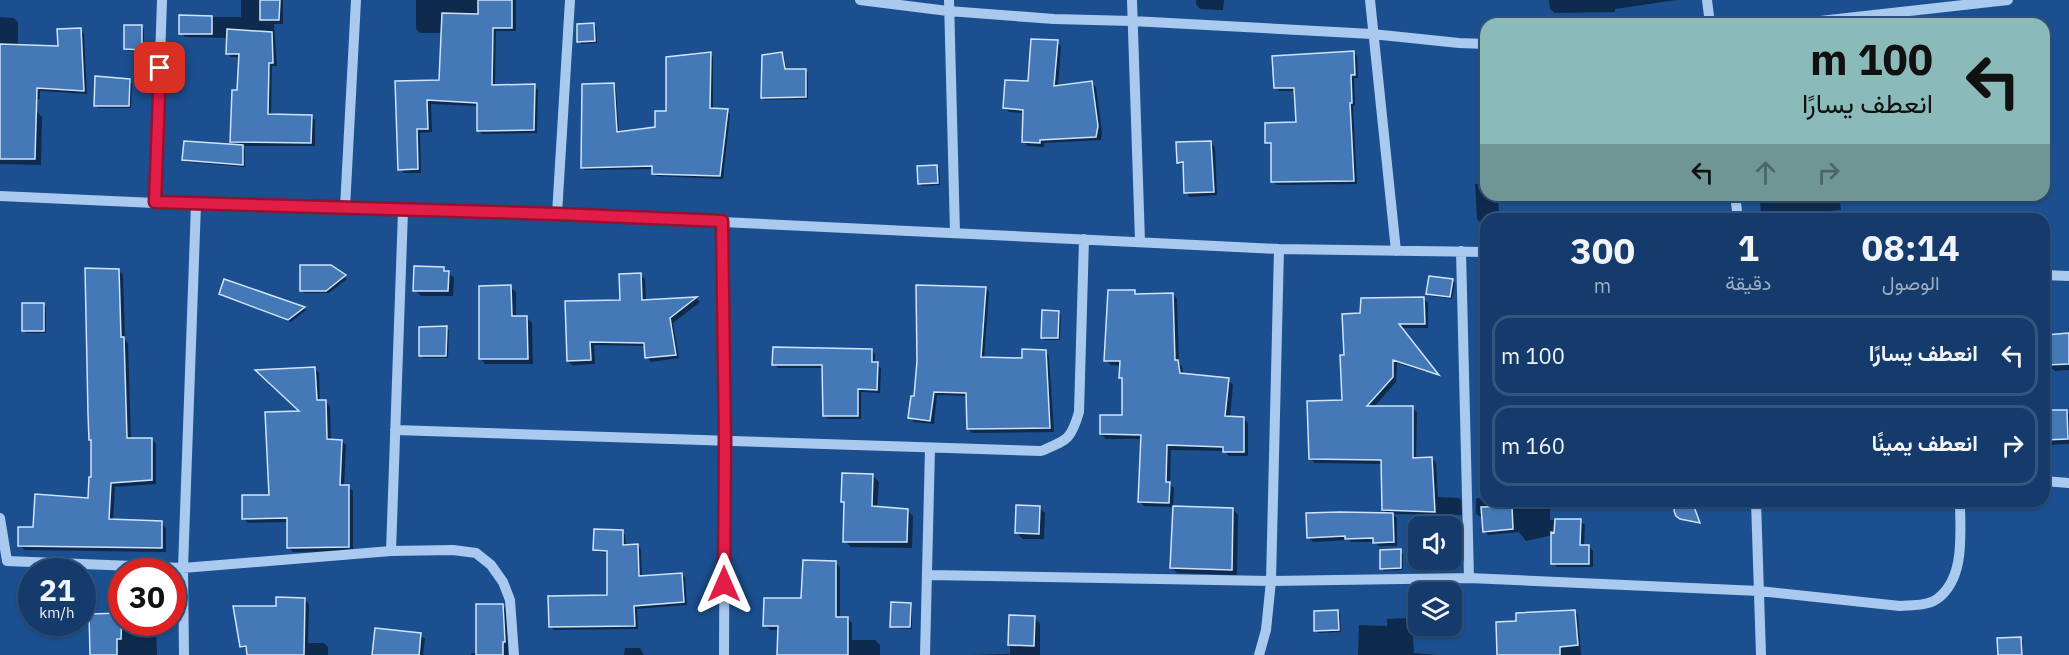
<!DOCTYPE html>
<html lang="ar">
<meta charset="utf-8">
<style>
body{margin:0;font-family:"IBM Plex Sans",Vazirmatn,sans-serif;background:#1d4271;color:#f1f3f6;direction:rtl;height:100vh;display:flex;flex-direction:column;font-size:22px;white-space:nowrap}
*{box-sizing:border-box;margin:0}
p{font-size:20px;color:#9dadc1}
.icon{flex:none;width:33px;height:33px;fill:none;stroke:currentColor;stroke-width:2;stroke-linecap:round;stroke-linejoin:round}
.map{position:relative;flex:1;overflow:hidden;direction:ltr}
.panel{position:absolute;left:1480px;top:213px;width:570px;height:294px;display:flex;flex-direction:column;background:#143b6b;border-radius:18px;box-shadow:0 2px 4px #0004,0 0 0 2px #33557e;direction:rtl}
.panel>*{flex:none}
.guide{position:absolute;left:1480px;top:18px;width:570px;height:183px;border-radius:18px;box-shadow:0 2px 4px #0004,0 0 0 2px #33557e;direction:rtl;background:#8bbbb9;color:#111;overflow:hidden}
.fabs{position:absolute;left:1408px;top:516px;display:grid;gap:12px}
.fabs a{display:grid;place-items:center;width:54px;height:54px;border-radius:12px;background:#143b6b;box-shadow:0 2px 4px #0004,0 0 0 2px #33557e;font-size:30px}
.speed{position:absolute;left:18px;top:558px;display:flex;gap:12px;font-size:30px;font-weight:700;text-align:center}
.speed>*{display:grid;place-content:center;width:78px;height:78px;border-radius:50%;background:#143b6b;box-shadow:0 2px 4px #0004,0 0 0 2px #33557e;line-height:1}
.speed small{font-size:15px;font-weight:400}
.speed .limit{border:9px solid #d22;background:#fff;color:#111}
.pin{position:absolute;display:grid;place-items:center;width:51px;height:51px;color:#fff;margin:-26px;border-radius:12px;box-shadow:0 3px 9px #0006}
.me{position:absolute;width:66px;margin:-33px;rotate:0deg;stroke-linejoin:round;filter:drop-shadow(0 0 4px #0008)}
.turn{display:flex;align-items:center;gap:21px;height:126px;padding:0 18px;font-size:27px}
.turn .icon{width:78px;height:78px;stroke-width:2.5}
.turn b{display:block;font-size:42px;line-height:51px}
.lanes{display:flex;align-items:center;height:57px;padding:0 18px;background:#0003;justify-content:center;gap:30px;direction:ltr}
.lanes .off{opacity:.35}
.eta{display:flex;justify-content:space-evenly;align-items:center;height:102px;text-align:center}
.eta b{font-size:36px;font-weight:700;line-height:42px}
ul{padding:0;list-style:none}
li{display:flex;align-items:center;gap:18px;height:81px;margin:0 12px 9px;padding:0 6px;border:3px solid #33557e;border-radius:18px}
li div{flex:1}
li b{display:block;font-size:22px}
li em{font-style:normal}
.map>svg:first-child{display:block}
.shadow{fill:#0007}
.building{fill:#4478b7;stroke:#cfe3fa;stroke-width:1.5}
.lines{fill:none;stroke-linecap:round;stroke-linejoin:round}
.minor{stroke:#a9c9ee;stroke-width:10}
.route-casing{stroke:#92132f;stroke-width:15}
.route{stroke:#e11d48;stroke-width:10}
</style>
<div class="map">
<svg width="2069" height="655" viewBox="0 0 2069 655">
<rect width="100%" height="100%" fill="#1b4f8f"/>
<path class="shadow" d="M241,0h42v24h-9l3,42h-5l-1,50h40l4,4v26h-73l3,3v18l-58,-5 -3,-2 52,-14 -5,-4 7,-50 2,-35h-9l-4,-4 1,-15 -43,-1 -4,-4v-16h60z
M416,0h100v31h-20l-1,55h40l3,4 -1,43 -55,1 -4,-4v-24l-47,-2 1,28 -12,1 1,40h-17l-4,-4 -4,-87 44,-1 2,-48h-22l-4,-4z
M1196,0h28l-1,10 -23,-1 -4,-5z
M1549,0h127l-61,9v3l-60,1 -5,-4z
M0,17l14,1 4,4v24l41,1 21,-17 4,4 3,60 -47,-3v8l-36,2 -4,-14z
M594,25l2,2 1,16 -16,1 -2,-3z
M141,26l3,3v23l-16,-1 -2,-2z
M2044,28l8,10v5l-8,9z
M1057,42l4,4 -3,41 33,-4 5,4 6,45 -1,8 -57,3v4l-16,-1 -4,-4 1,-29 -16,-1 -4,-4 24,-25z
M1354,52l3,4 1,22h-4l1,28h-2l4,78 -80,1 -4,-4v-35l-7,-3 32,-19 -2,-33h-17l-4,-4z
M782,53l2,3 3,15 18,-1 3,3v26l-43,1 -2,-3z
M710,54l3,3v52l14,2 3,3 -7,65 -66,-3 -3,-3v-4l-69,1 -3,-3 31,-82 3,3 3,45 37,-5z
M129,81l3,3 -1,24h-33l-2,-2z
M36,111l6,6 -1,48 -41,-1v-43z
M1210,143l5,4 2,48 -27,2 -4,-5 -2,-26 -6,-4z
M937,166l2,3 1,16 -18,1 -3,-3z
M1486,183v12h12l1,24h-13v6h-3l-6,-6 -2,-35z
M1635,195h25l1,6 -23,1z
M1759,195h80l2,15 -76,6 -4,-4z
M1938,195h32l-29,3z
M331,267l16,12 -18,14h-25l-3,-3z
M443,268l11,10 -1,18h-32l-6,-6z
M118,270l5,5 2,65 3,3 3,96h21l4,5v40l-41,3 -2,34 48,2 5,5v24l-142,-2 -4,-5 14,-17 55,-29z
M640,275l5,4 1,22 51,-2 3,3 -27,21 6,35 -28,4 -4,-5 -1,-11 -52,-1 1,19 -23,1 -4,-4 54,-59z
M1452,280l3,3 -3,16 -22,-3 -2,-2z
M225,281l79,27 2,2 -15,12 -68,-26 -3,-2z
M510,287l6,5v26l10,-1 6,6 1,41h-48l-5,-6z
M986,288l3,4 -5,67 39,1 22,-9 4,5 5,76 -82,1 -4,-4v-33l-31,-1 -3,29 -20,-2 -4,-4 5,-20z
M1134,291l4,4 35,-1 4,5 2,65 3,2 2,9 44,5 5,5 -3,33h13l5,5v33h-19l-5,-5 -53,-1 -1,34 4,4 -1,19 -29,-1 -5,-5 3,-62h-36l-5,-5 22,-17 1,-37 -3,-3v-11l-10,-1 -5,-5z
M1423,298l5,5v25h-27l25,32v12l-29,-9 -1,19 -23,26h39l5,4 -1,47h16l4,4 2,34 21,1 2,2 1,15 -70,-1 5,4v28h-18l-5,-4h-23l-2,-2 -36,2 -4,-4 79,-24 -5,-5v-45l-68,-1 -5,-5 33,-56 2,-46 16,-41z
M43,304l3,3v26h-20l-2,-2z
M1059,312l2,3 -1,25h-15l-3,-3z
M446,328l3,2 -1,28h-25l-2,-2z
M2069,334v36l-14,1 -6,-6z
M872,350l3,4v10l6,4 -1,25 -19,-1v27h-33l-4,-3v-48h-46l-4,-4z
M315,369l4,4 1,29h6l4,4 1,35h11l4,4 -2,42h4l5,4v60l-60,1 -4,-4 -1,-26 -40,1 -4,-4 26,-23 32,-84z
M2066,411l3,3v30l-25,1v-33z
M1483,472h3v29h64v19l30,1 5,4 -1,22h5l4,4v16h-36l-4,-4v-28l-27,6 -7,-9 -31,3 -4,-4 -1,-13 -7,-4v-16l7,1z
M873,476l6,6 -2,26 30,2 6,6 -1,32 -61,-1 -6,-6v-37l-3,-2z
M1691,503l3,3 7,18 -16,-3 -4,-3z
M1039,507l6,6 -1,26h-21l-6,-6z
M1233,509l5,6 -1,60 -60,-2 -5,-5z
M622,532l3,3 1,11 11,-1 4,4 1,28 40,-3 3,4 2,27 -50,4 1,20 -84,1 -4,-4 58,-29 1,-44 -11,-1 -4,-3z
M1400,551l3,3v16l-19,1 -2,-3z
M835,562l5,5v51h7l5,5v17h23l5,5v10h-101v-25h-9l-5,-4 38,-27z
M305,599l4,5 -1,39h16l4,4v8h-80v-5l-7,-4 36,-38z
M910,604l2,3v22l-18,-1 -2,-2z
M502,605l6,6v44h-37v-2h6z
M1338,612l2,2 1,18 -23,1 -2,-3z
M1574,612l4,3 3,40h-83l19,-32z
M113,614l9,8h34l1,33h-42z
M1010,616l24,1 6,7v31h-73l43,-1z
M1408,618l4,4 2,31 24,2h-80l1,-30 28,1v-7z
M420,635l5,4 -2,16h-50z
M2020,638l3,3v14h-24z
M625,648h15l4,7h-20z"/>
<path class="building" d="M260,0h20l-1,20h-19z
M478,0h34v28h-19l-1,57 43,-1 -1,46 -57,1v-28l-50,-3 1,29h-11l1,40 -20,1 -3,-89 44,-1 3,-67 36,1z
M179,15l33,1v18h-33z
M594,23l1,18 -18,1v-18z
M124,25h18v25l-18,-1z
M81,28l3,63 -47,-3 -2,71h-35v-115l58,2 -1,-17z
M227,29l45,3 1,31h-4l-1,51 44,1 -1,28 -81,-1 2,-52h5l2,-36h-13z
M1031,39l27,1 -4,46 38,-5 6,45 -2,11 -56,3v3l-18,-1 1,-32 -20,-2 2,-28 23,1z
M1354,51l1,24h-4l1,28h-2l4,78 -83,1v-39h-6v-20l31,-1 -2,-34h-20l-2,-32z
M711,52l-1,56 18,1 -8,67 -68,-2v-8l-71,2 1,-84 32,-1 3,49 38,-5v-16h11v-54z
M782,52l3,17h21v28l-45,1 1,-43z
M95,76l35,3 -1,27h-35z
M184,141l59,4v20l-61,-5z
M1211,141l3,51 -30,1 -1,-31 -6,1 -1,-21z
M937,165l1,18 -20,1 -1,-18z
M300,265h31l15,10 -20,16h-26z
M414,266l30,1v4h5l-1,20h-35z
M85,268l34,1 2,68h3l3,101h25v42l-41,3 -2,36 53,2v27l-144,-2v-19h15l2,-33 53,4 1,-21h2v-37h-2l-1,-26z
M641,273l1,27 55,-3 -27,21 6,37 -31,3 -1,-15 -54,-1 1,18 -24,1 -2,-60 55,-1 -1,-26z
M1429,276l24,3 -3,18 -24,-3z
M224,279l81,28 -17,13 -69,-26z
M511,285l1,31h15l1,43h-49v-73z
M916,285l70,2 -5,70 41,1v-9l24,1 4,78 -83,1 -1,-36 -32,-1 -4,29 -22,-3 3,-22h3l3,-35z
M1108,290h27v4l38,-1 2,67h3l2,13 49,5 -4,38 19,1v35h-21v-5l-56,-2 -1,37h4l-1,21 -31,-1 3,-67 -41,-1v-19h22v-37h-3l1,-17h-16z
M1424,297l1,27h-26l40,51 -46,-15v17l-26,29h46v52l19,-1 3,55 -53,-2 -1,-50 -72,-1 -2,-58 35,-1 -2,-45h4l-2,-41 18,-1 1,-15z
M22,303h22v28h-22z
M1042,310l17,1 -1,27h-17z
M447,326l-1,30h-27v-29z
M2069,333v31l-22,1 -2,-30z
M773,347l99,2v13h6l-1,28 -19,-1v27h-35l-1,-51h-50z
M315,367l2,33h9l1,39 15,1 -2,45h9v62l-62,1v-30l-45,1v-24h27l-4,-83 34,-1 -44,-41z
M2044,410h23l1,29 -24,1z
M842,473l31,1 -1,32 36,3 -1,33h-64l1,-40h-3z
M1676,501h12l5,3 7,19 -20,-4 -4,-3 -2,-5z
M1016,505l24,1 -1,28 -24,-1z
M1173,506l60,2 -1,62 -62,-2z
M1512,506l1,23 -30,3 -2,-25z
M1339,512l54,1 1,29 -21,1v-5l-28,1v-3l-38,2 -1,-25z
M1555,519h26l-1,26h9v19h-38v-32l3,1z
M594,529l29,1v15l15,-1 1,32 43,-3 2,29 -50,4 1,20 -86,1 -1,-31 59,-1v-44l-14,-1z
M1401,549v19l-21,1v-19z
M803,560l33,1v56h12v38h-71l1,-29h-15l1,-28h37z
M276,597l29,1 -1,57h-57l-1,-9 -6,1 -7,-41h43z
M891,602l20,1 -1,24h-20z
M476,604h27l2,36v2h-2v13h-27z
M1338,610l1,20 -25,1v-20z
M1575,610l3,35 -18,2v8h-63l-1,-33 20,-1v-8z
M122,613l-1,26h-4v16h-27l-1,-41z
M1009,615l26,1 -1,30 -26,-1z
M375,628l46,5 -2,22h-47z
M2021,637l1,18h-24l-1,-17z"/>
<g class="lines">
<path class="minor" d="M860,0l88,11 106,8 78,2 240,13 87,9 27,1
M949,0l6,233
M1132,0l8,241
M1370,0l26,251
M1707,0l3,24
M1793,24l215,-24
M1735,195l3,24
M0,196l177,8 380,10 722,35 207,3
M155,203l7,-203
M345,208l11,-208
M557,214l13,-214
M722,221l3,220 -1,214
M1461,251l8,327
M2044,275l25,1
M395,430l646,21c26,-11 30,-11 38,-39l5,-173
M2044,481l25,2
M1756,501l5,154
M0,518l7,43 176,7 208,-17 62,-1 23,3 15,12 12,17 7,18 4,55
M391,551l12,-340
M928,575l343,6 198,-3 290,13 141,15c12,-1 27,0 37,-7 29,-21 23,-67 23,-98
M184,655l-1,-87 13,-364
M925,655l5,-207
M1259,655l7,-25 5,-49 8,-332"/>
</g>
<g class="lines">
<defs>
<path id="route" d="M160,68l-5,134 402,12 165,7 3,220 -1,143"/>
</defs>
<use href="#route" class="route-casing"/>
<use href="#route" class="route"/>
</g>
</svg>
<div class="fabs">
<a><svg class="icon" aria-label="sound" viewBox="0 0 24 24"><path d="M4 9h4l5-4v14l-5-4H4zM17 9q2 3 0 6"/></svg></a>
<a><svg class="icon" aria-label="layers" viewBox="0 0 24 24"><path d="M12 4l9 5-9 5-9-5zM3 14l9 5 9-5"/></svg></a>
</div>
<div class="speed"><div>21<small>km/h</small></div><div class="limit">30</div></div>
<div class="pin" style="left:160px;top:68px;background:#d93025"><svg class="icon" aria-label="arrive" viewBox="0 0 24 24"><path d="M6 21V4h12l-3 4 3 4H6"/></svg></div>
<svg class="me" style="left:724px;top:584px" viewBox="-20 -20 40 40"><path d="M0-17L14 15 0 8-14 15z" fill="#e11d48" stroke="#fff" stroke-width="4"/></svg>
<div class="guide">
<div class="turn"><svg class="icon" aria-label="left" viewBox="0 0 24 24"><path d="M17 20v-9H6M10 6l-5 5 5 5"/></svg><div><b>100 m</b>انعطف يسارًا</div></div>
<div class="lanes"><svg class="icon" aria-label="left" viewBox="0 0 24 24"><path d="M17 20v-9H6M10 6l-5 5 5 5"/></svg><svg class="icon off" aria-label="ahead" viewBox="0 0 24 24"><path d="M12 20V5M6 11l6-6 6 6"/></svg><svg class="icon off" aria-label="right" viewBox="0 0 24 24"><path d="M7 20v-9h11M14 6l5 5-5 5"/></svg></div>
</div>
<section class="panel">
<div class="eta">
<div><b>08:14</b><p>الوصول</p></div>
<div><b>1</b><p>دقيقة</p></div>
<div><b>300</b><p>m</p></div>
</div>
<ul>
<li><svg class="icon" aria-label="left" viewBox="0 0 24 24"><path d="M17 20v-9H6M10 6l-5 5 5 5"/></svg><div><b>انعطف يسارًا</b></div><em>100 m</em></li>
<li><svg class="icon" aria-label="right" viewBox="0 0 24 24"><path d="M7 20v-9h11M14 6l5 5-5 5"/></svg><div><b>انعطف يمينًا</b></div><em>160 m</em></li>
</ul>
</section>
</div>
